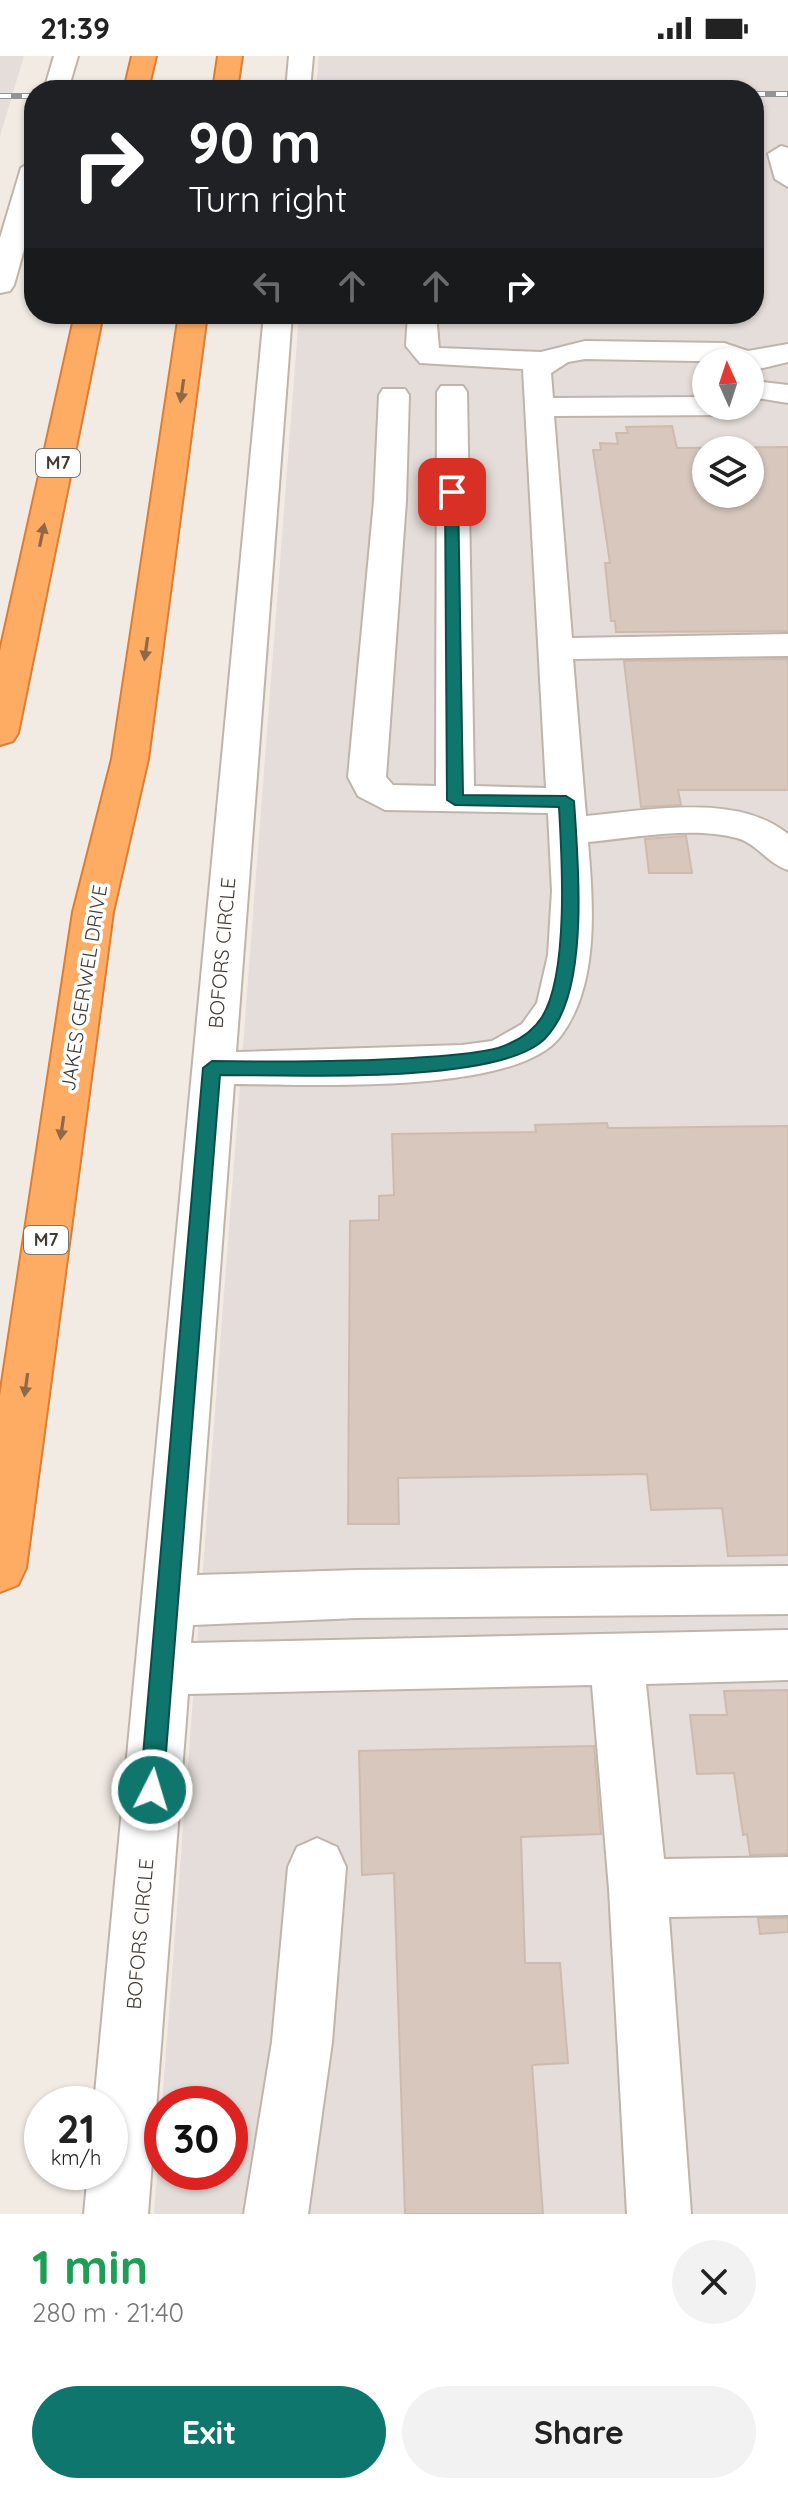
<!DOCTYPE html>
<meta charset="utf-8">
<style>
body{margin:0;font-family:Quicksand,sans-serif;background:#f2f2f2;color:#222;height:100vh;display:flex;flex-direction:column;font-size:30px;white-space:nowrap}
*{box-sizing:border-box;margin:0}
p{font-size:26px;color:#767676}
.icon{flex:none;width:44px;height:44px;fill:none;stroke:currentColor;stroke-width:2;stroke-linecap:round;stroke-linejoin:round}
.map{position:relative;height:2158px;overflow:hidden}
.drawer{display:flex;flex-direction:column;background:#fff;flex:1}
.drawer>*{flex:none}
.hud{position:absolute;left:24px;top:24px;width:740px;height:244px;border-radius:32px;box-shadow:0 2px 6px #0004;background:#202124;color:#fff;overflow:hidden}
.needle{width:52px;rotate:357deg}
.fabs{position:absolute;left:692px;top:292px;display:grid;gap:16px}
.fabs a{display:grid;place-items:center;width:72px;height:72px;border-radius:50%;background:#fff;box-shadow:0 2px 6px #0004;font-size:40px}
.speed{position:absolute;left:24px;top:2030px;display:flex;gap:16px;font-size:40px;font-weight:700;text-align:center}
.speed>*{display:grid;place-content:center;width:104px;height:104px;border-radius:50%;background:#fff;box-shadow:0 2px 6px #0004;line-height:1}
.speed small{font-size:20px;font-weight:400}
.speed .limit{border:12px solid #d22;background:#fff;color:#111}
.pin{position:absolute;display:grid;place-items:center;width:68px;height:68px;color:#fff;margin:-34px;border-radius:16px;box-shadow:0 4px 12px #0006}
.me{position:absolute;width:88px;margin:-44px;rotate:5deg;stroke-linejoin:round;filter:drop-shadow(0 0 6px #0008)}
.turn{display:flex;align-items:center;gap:28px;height:168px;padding:0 32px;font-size:36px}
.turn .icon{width:104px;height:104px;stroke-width:2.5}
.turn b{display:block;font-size:56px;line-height:68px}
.lanes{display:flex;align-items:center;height:76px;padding:0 32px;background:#0003;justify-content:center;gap:40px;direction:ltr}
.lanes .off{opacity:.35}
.round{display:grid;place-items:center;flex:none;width:84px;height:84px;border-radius:42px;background:#f2f2f2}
.head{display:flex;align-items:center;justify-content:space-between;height:136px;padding:0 32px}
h1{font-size:48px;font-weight:700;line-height:60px;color:#1e9e55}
.button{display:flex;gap:16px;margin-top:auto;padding:16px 32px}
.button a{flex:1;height:92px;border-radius:48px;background:#0f766e;color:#fff;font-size:32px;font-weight:700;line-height:92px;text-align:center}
.button a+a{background:#f2f2f2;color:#222}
.status{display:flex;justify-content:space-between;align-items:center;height:56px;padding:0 40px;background:#fff;direction:ltr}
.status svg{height:22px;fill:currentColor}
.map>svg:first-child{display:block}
.industrial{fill:#e4ddd9;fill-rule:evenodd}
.building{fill:#d7c7bd;stroke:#cebbad;stroke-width:2;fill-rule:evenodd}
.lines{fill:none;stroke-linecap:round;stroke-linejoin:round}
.minor-casing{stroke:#c0b4aa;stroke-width:4}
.highway-casing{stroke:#dd7d33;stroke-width:4}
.minor{fill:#fff;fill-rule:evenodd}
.highway{fill:#feac64;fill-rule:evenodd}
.rail-casing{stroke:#949494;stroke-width:6}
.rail{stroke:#fff;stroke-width:4;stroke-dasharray:11;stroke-linecap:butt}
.oneway{fill:#8e6847}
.route{fill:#0f766e;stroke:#0a4d48;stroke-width:2}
.labels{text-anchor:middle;stroke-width:7;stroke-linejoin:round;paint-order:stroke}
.shield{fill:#fff;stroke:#7c7671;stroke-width:2}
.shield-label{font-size:18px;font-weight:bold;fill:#443b34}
.street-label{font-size:20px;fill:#443b34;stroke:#fff}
</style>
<div class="status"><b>21:39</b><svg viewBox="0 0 49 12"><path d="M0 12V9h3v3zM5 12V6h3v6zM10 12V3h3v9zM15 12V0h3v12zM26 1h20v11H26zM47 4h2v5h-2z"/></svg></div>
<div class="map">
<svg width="788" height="2158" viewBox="0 0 788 2158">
<rect width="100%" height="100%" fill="#f2ebe4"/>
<path class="industrial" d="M0,0h24l-24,80z
M319,0h469v2158h-634l8,-106v64h68v-68h-68l137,-1790h455v-224h-438zM706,306h44v44h-44zM706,394h44v44h-44z"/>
<path class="building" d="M672,370l5,22 111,-1v184l-172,1 -1,-11h-4l-6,-58h5l-17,-113h8l-1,-7 18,1 -2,-11h12l-2,-6zM706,394h44v44h-44z
M788,603v131h-110l3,15 -40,2 -17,-146z
M686,780l6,37h-43l-4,-34z
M607,1067l1,5h12l168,-2v429l-60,1 -6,-48 -71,2 -4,-36 -249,4 1,46h-51l2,-303 29,-1v-24l15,-1 -2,-61 144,-2 -1,-7z
M788,1634v164l-38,1 -3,-21 -4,1 -9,-62 -37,1 -7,-59h37l-3,-24z
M594,1690l7,88 -80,3 4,126h35l8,100 -36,2 11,149h-138l-11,-341 -32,2 -3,-124z
M758,1862h30v14l-28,2z"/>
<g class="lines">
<defs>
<path id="minor" d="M54,0h24l-10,34h-24z
M289,0h24l-3,34h-24z
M781,90l7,2v39l-13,-8 -7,-25z
M34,104v54l-20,71 -4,6 -10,2v-55l21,-70z
M264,258h28l-56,738 226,-7 30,-4 30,-17 15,-21 11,-48 4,-64 -4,-78 -163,-3 -27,-14 -10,-19 26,-276 5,-106 4,-6h22l4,6 -3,106 -20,276 7,8 43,1 1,-394 4,-6h22l4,6 7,394 72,2 -23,-419 -103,-6 -14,-17 2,-32h28l3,34 102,4 44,-11 139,2 24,8 40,-7v18l-38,9v-9l-165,-3 -17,3 -17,11 2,25 153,-1v9h39l-4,6 -11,3 -176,1 18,222 216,-4v22l-215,3 13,157c61,-5 150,-24 202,18v36c-20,-6 -30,-26 -51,-32 -46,-12 -103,0 -149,4 5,61 12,143 -28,195 -46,59 -254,47 -326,47l-37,491 159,-5 432,-4v48l-432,4 -163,7 -2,18 597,-13v50l-142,4 18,175 124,-2v58l-119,2 22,297h-64l-18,-325 -17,-204 -404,9 -40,520h-64l4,-42h22v-68h-16z
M762,326l26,3v18l-37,-6 -1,-10z
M317,1782l20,9 9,20 -14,175 -24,172h-64l28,-172 16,-175 9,-20z"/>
<path id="highway" d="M132,0h24l-8,34h-24z
M218,0h24l-5,34h-24z
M75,258h28l-85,419 -5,8 -13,4v-94z
M179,258h28l-59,445 -35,153 -87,656 -8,17 -18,7v-196l73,-484 39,-153z"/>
</defs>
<use href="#minor" class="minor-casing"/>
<use href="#highway" class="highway-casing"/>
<use href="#minor" class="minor"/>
<use href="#highway" class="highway"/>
<defs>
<path id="rail" d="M754,38h34
M0,40h34"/>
</defs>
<use href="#rail" class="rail-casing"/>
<use href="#rail" class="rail"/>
</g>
<defs><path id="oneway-solid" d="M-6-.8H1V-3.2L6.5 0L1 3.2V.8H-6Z" transform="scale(2)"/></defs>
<g class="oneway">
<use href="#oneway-solid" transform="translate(182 335) rotate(98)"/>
<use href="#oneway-solid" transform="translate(42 479) rotate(-78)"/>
<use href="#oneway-solid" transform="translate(146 593) rotate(98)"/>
<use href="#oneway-solid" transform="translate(62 1072) rotate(98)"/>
<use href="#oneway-solid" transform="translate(26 1329) rotate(98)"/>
</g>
<path class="route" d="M452,432l6,4 5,303 103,1 8,5c4,59 13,165 -15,218 -4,7 -12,19 -19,24 -54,41 -249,32 -320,32l-57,715 -3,8 -8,4 -8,-4 -4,-8 63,-722 9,-7c67,1 134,1 201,-3 27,-2 58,-3 85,-10 18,-6 34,-15 44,-31 27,-43 20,-160 17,-210l-104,-2 -8,-5 -2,-308z"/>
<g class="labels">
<g class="shield">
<rect x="36" y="393" width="44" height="28" rx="6"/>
<rect x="24" y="1170" width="44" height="28" rx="6"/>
</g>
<g class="shield-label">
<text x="58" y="413">M7</text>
<text x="46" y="1190">M7</text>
</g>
<g class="street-label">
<text transform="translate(222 897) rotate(-85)" y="7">BOFORS CIRCLE</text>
<text transform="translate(84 932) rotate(-81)" y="7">JAKES GERWEL DRIVE</text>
<text transform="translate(140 1878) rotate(-85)" y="7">BOFORS CIRCLE</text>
</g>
</g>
</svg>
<div class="fabs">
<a><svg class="needle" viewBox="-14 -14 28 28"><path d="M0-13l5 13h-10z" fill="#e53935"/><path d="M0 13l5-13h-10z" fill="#767676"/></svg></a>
<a><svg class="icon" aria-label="layers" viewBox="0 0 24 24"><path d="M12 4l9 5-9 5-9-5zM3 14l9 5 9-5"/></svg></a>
</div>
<div class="speed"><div>21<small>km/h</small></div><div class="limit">30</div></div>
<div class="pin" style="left:452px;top:436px;background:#d93025"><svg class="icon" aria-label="arrive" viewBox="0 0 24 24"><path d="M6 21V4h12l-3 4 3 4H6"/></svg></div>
<svg class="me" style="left:152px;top:1734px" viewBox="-20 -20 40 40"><circle r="17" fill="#0f766e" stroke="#fff" stroke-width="3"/><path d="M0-11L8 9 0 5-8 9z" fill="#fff"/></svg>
<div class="hud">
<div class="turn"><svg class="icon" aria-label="right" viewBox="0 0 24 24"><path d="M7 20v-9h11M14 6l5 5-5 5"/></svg><div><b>90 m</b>Turn right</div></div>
<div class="lanes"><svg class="icon off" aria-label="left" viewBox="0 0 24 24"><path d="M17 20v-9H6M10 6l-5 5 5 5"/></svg><svg class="icon off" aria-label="ahead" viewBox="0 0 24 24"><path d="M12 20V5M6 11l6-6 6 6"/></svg><svg class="icon off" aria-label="ahead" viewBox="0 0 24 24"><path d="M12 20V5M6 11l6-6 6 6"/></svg><svg class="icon" aria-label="right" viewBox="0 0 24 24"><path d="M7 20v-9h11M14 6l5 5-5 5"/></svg></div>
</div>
</div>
<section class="drawer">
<div class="head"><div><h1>1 min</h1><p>280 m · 21:40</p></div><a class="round"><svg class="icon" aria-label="close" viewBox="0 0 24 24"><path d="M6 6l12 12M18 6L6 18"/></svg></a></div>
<div class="button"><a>Exit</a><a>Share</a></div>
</section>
